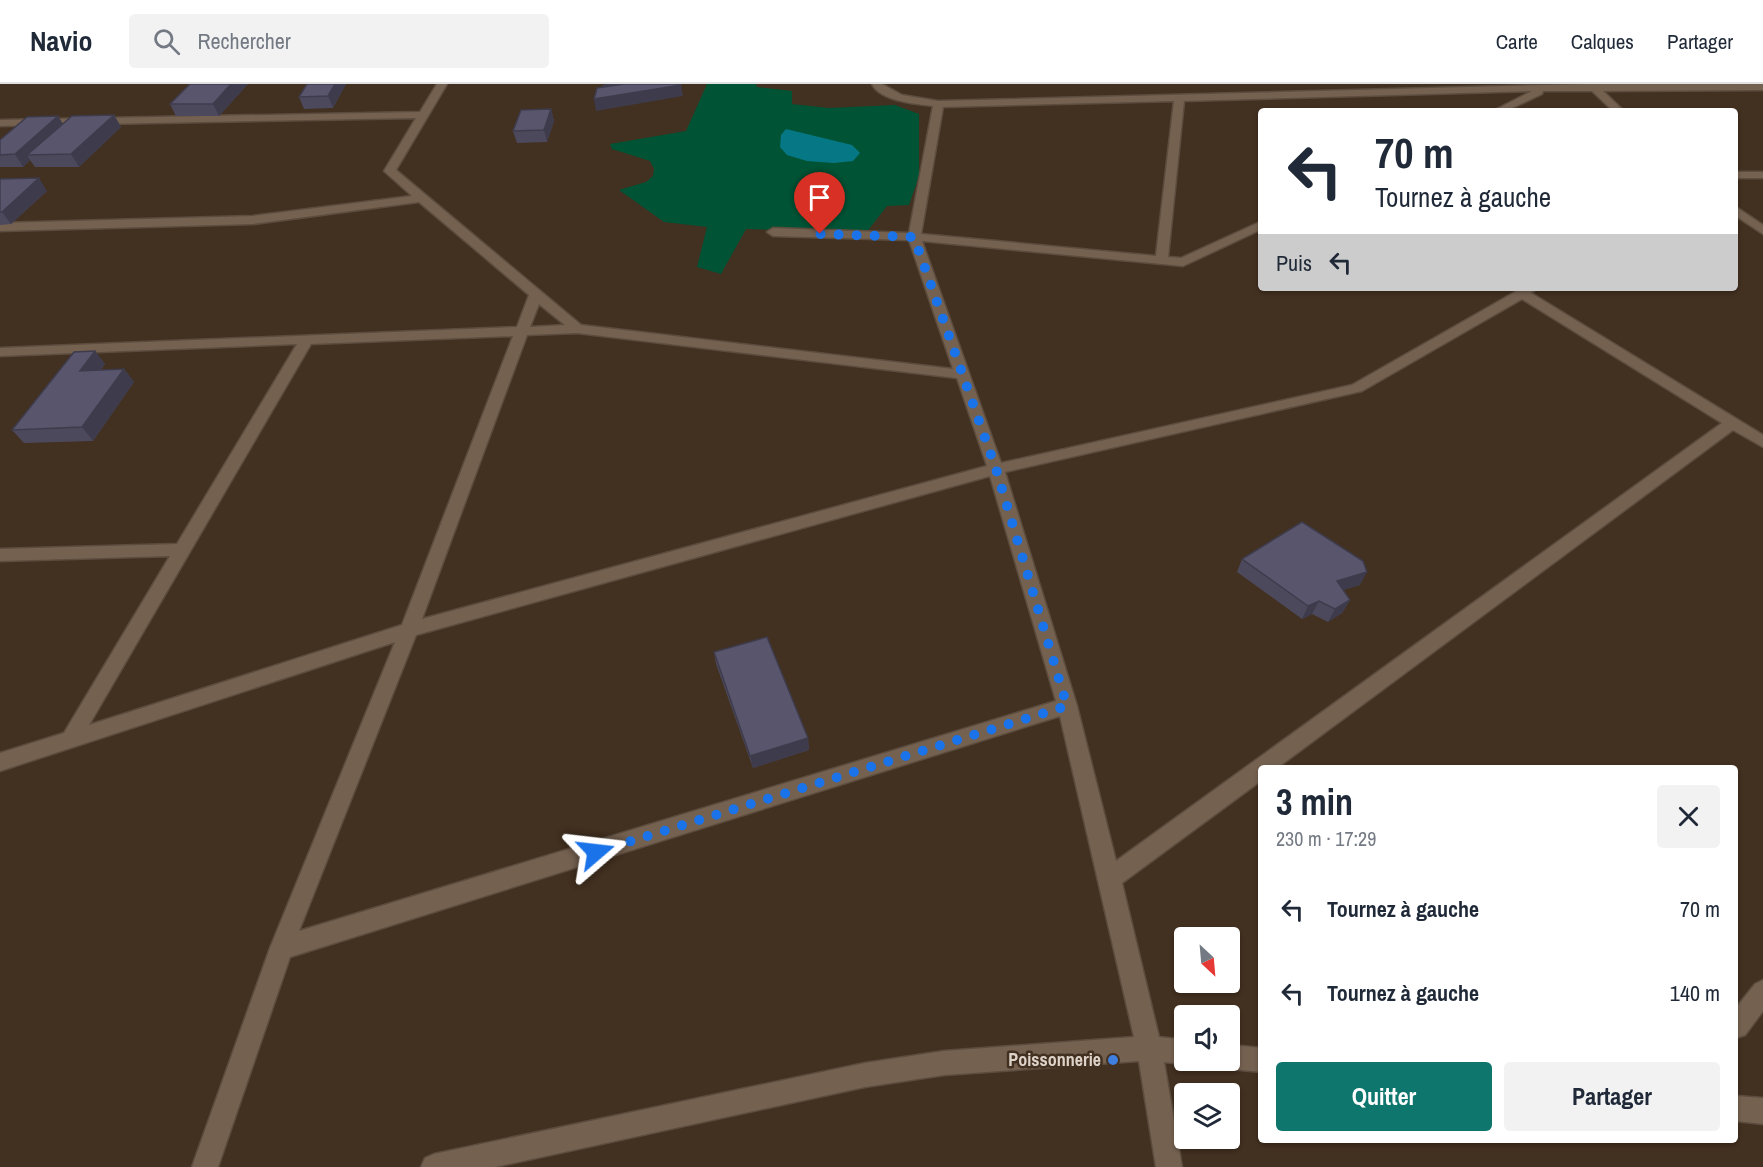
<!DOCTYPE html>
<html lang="fr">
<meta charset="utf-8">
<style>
body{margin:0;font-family:"Archivo Narrow",sans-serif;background:#f2f2f3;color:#1f2937;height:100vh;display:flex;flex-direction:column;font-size:22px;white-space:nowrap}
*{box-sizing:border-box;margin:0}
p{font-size:20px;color:#747a83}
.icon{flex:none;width:33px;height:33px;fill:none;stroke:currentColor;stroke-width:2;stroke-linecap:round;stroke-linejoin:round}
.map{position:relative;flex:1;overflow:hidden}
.side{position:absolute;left:1258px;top:681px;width:480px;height:378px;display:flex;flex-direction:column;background:#fff;border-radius:6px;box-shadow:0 2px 4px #0004}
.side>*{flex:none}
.top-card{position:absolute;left:1258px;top:24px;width:480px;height:183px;border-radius:6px;box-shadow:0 2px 4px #0004;background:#fff;color:#1f2937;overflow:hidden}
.needle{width:39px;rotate:154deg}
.buttons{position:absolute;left:1174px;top:843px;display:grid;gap:12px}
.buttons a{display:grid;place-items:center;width:66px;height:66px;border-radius:6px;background:#fff;box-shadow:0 2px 4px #0004;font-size:30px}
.pin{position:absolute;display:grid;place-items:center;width:51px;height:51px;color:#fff;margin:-62px -26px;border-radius:50% 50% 50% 0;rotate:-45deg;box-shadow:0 0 6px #0007}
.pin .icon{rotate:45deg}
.me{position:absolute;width:66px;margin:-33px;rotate:73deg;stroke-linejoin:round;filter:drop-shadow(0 0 4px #0008)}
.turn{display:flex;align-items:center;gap:21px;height:126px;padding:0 18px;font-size:27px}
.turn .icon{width:78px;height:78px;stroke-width:2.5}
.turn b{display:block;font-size:42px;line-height:51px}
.then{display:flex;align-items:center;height:57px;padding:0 18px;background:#0003;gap:12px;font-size:22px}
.round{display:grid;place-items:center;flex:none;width:63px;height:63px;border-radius:6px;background:#f2f2f3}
.summary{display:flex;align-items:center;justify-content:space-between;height:102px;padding:0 18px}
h1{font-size:36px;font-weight:700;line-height:45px}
.cta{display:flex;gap:12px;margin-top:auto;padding:12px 18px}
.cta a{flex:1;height:69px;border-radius:6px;background:#0f766e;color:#fff;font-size:24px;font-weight:700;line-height:69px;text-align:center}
.cta a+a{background:#f2f2f3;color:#1f2937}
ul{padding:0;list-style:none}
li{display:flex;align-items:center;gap:18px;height:84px;padding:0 18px}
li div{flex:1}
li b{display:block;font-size:22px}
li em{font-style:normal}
header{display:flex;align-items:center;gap:36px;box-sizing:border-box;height:84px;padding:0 30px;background:#fff;border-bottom:2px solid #e0e1e3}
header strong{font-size:28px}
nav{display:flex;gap:33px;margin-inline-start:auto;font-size:21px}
.search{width:420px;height:54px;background:#f2f2f3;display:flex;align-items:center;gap:15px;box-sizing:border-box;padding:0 21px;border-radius:6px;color:#747a83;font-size:22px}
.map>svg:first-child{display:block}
.green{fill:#005435}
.water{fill:#067785}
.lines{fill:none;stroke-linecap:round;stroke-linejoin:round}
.minor-casing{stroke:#5b4c3e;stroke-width:3}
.minor{fill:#756150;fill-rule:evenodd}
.wall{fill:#4d495d}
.shaded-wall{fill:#3e3c4c}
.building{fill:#59556c;stroke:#3e3c4c;stroke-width:1.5}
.route{stroke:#1a73e8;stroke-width:10;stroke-dasharray:0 18}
.shop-dot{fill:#3f7fe0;stroke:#423020;stroke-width:2}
.labels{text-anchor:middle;stroke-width:5;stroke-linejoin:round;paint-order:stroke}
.near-poi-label{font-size:18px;font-weight:bold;fill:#ded3c9;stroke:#423020;text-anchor:end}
</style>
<header>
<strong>Navio</strong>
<div class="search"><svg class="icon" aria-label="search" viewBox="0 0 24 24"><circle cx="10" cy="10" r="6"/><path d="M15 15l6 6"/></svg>Rechercher</div>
<nav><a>Carte</a><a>Calques</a><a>Partager</a></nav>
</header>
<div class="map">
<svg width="1763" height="1083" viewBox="0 0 1763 1083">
<rect width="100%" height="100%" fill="#423020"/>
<path class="green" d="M707,0h49l1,3 35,4v13l37,4 66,-3 24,9v62l-10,29 -22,1 -21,27 -120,-4 -25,45 -24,-7 10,-40 -43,-5 -45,-32 27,-8 7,-6 1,-7 -4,-8 -38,-12 -2,-5 76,-13z"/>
<path class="water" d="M786,45l66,16 8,8 -7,8 -19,2 -27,-2 -20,-6 -7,-8 1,-12z"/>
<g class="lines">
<defs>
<path id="minor" d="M437,0h10l-51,86 185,155 372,44 -44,-129 -136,-4 -6,-4 6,-4 136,5 24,-127c-17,-2 -53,-5 -61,-22h10l20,11 36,6 647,-17h178v6l-160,1 21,20h-11l-21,-20h-49l-1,3 -36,17h-13l39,-20 -348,10 -16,156 13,1 81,-37v8l-79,37 -261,-25 79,222 351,-78 170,-97h15l-6,5 232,142v12l-30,-17 -456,338h-15v12l-140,103 37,154 26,3v20h9l-9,4 -21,-2 18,105h-26l-17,-106 -195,14 -79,12 -370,80h-74l4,-9 9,-4 431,-91 79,-12 190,-14 -74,-321 -770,241 -72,210h-26l78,-219 125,-306 -395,129v-18l64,-20 106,-177 -170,5v-12l177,-5 120,-200 -297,12v-8l517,-21 12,-32 -110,-93 -166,22 -253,7v-8l253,-7 159,-20 -28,-25 32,-53 -416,8v-6l420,-8zM1174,17l-18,155 -235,-22 22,-127zM1522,215l200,124 -606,438 -39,-155 -72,-234 357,-81zM539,220l26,21 -35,2zM577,249l380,45 30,88 -565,153 105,-284zM513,252l-111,289 -313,100 222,-381zM990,392l66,225 -757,230 117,-296z
M1736,88h27v6h-27z
M1736,123l27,18v9l-27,-18z
M1763,896v31l-18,24 -9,3v-30l19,-24z
M1230,961l32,3v24l-32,-3 -9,-3 -2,-6h11z
M1736,1012l27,2v26l-27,-3z"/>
</defs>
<use href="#minor" class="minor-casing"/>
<use href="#minor" class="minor"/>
</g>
<path class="wall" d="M248,0l-29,32h-43l-6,-12z
M307,0h39l-13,24 -29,1 -5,-12z
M551,25l3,12 -7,21 -30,1 -4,-12z
M114,31l7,12 -42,40h-44l-5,-7 -7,7h-23v-27l58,-24 5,8z
M0,95l47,12 -36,33 -11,1z
M95,267l10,13 -4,6 23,-1 10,13 -41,59 -69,2 -12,-13z
M1242,475l118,26 -17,5 7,10 -8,13 -14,9 -16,-8 -10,5 -65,-47z
M714,568l94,86 1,12 -56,18 -37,-104z"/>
<path class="shaded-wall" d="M231,0h17l-29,32 -6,-12z
M335,0h11l-13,24 -5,-12z
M607,0h72l-75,13 -2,-12z
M681,1l2,11 -87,15 -2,-12z
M551,25l3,12 -7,21 -3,-12z
M114,31l7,12 -42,40 -8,-13z
M58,32l7,12 -38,27 3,5 -7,7 -8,-13z
M39,94l8,13 -36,33 -9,-12z
M95,267l10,13 -15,20 -10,-13z
M124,285l10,13 -41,59 -11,-14z
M1367,488l-7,13 -30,9 7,-13z
M1350,516l-8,13 -14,9 7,-13z
M1319,517l-7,13 -10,5 6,-13z
M808,654l1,12 -56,18 -3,-12z"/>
<path class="building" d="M190,0h41l-18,20h-43z
M307,0h28l-7,12 -29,1z
M624,0h57v1l-87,14 3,-11z
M551,25l-7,21 -31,1 8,-21z
M114,31l-43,39 -44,1 45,-39z
M58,32l-43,38 -15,1v-15l27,-23z
M39,94l-37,34h-2v-33z
M95,267l-15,20 44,-2 -42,58 -70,3 62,-78z
M1302,438l61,39 4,11 -30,9 13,19 -15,9 -16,-8 -11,5 -66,-47z
M767,553l41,101 -58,18 -36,-104z"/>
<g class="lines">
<path class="route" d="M596,768l471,-146 -71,-237 -82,-232 -94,-3"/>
</g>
<circle class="shop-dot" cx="1113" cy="976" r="6"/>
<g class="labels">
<g class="near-poi-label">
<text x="1101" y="982">Poissonnerie</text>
</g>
</g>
</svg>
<div class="buttons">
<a><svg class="needle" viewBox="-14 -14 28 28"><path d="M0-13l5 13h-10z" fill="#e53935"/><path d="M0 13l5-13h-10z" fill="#747a83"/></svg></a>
<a><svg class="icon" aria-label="sound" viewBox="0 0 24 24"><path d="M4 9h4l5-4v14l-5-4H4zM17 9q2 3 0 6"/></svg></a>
<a><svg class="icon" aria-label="layers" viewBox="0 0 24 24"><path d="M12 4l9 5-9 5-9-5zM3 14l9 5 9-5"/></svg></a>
</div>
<div class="pin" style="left:820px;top:150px;background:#d93025"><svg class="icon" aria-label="arrive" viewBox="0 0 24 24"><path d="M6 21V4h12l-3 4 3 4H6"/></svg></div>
<svg class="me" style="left:596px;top:768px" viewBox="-20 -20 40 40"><path d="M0-17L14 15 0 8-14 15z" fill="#1a73e8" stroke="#fff" stroke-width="4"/></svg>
<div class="top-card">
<div class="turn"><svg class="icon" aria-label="left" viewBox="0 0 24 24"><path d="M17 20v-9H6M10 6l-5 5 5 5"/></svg><div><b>70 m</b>Tournez à gauche</div></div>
<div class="then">Puis<svg class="icon" aria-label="left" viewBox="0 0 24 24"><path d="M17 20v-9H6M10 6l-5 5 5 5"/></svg></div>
</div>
<section class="side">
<div class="summary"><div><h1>3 min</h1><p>230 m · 17:29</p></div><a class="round"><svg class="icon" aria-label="close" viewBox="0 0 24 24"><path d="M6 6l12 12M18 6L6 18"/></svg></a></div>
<ul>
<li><svg class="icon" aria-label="left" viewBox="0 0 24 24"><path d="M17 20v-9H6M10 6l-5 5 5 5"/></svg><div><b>Tournez à gauche</b></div><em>70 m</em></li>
<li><svg class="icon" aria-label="left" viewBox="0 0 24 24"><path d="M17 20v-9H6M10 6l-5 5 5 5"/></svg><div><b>Tournez à gauche</b></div><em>140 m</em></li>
</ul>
<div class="cta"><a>Quitter</a><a>Partager</a></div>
</section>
</div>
